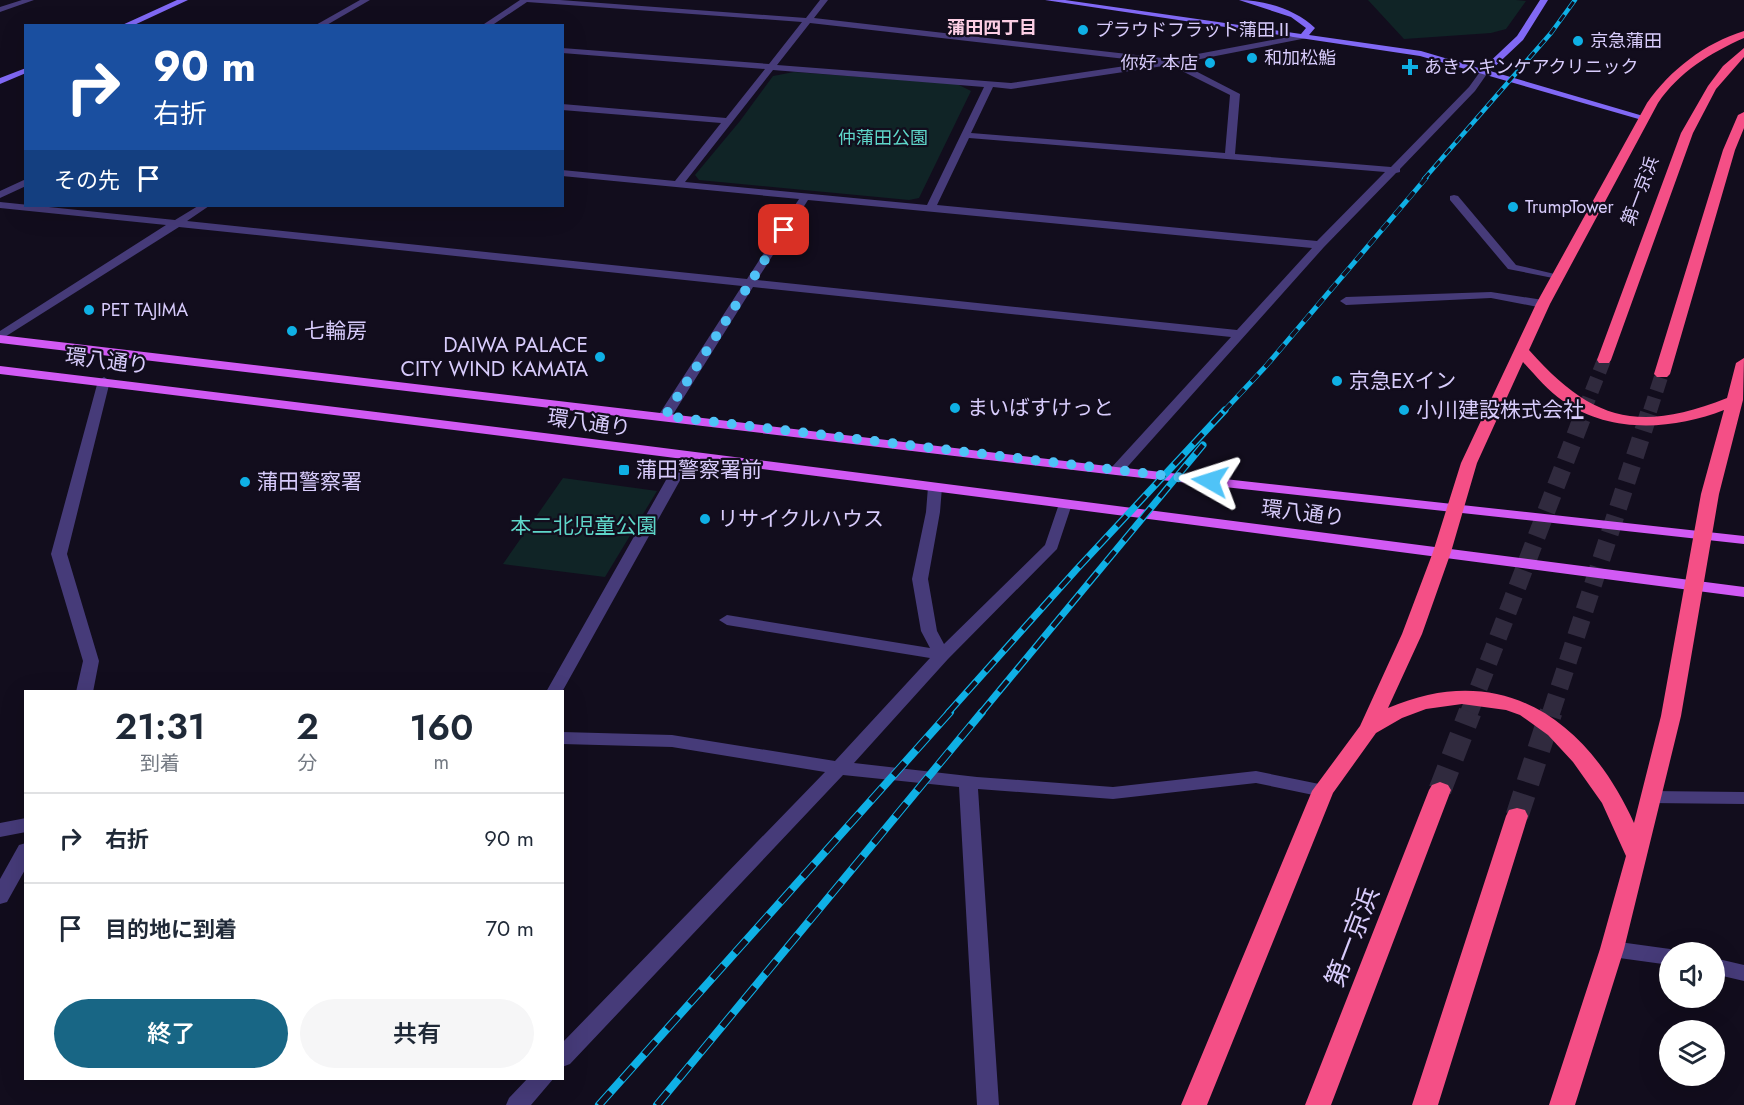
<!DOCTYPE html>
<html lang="ja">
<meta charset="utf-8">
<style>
body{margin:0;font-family:Jost,"Noto Sans JP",sans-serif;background:#f6f6f7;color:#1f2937;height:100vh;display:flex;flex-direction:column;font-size:22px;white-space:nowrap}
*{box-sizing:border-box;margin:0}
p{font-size:20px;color:#747a83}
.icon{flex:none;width:33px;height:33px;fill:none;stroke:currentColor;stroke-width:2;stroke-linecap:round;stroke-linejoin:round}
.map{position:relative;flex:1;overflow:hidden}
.sheet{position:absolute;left:24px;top:690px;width:540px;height:390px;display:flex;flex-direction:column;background:#fff;border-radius:0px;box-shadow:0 6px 24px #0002}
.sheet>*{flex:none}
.guide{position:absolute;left:24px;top:24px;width:540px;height:183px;border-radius:0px;box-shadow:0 6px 24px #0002;background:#1a4fa0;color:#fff;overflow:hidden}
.controls{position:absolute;left:1659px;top:942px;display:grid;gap:12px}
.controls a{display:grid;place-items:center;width:66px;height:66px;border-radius:50%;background:#fff;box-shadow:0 6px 24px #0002;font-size:30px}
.pin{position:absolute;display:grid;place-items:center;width:51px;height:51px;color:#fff;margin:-26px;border-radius:12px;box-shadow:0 3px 9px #0006}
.me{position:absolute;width:66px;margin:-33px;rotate:276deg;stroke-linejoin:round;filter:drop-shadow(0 0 4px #0008)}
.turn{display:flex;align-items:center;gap:21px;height:126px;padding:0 30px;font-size:27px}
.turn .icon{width:78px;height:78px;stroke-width:2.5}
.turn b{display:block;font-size:42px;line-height:51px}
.then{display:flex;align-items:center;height:57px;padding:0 30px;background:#0003;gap:12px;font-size:22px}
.eta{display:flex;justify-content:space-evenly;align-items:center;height:102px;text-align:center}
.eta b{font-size:36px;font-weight:600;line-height:42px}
.primary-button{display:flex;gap:12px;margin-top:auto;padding:12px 30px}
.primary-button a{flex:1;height:69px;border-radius:36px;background:#186685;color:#fff;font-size:24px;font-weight:600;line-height:69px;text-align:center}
.primary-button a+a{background:#f6f6f7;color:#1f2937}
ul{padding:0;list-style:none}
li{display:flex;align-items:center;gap:18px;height:90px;padding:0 30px;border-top:2px solid #e0e1e3}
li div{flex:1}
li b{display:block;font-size:22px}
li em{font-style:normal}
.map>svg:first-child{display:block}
.green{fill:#102426}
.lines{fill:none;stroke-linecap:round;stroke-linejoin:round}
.highway-tunnel-far2{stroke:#302a3e;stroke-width:14;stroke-dasharray:14 7;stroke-linecap:butt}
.highway-tunnel-far1{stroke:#302a3e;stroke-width:18;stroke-dasharray:18 9;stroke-linecap:butt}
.highway-tunnel{stroke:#302a3e;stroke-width:23;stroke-dasharray:23 12;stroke-linecap:butt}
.street{fill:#463b79;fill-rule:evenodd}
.secondary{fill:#8169f5;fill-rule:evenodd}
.primary{fill:#d15af4;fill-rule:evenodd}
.highway{fill:#f44f86;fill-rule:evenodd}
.rail-far3-casing{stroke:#0fb0e5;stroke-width:4.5}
.rail-far2-casing{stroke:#0fb0e5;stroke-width:5}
.rail-far1-casing{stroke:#0fb0e5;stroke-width:7}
.rail-casing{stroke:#0fb0e5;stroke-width:8}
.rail-far3{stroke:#120d1d;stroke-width:3;stroke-dasharray:8;stroke-linecap:butt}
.rail-far2{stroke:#120d1d;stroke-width:4;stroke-dasharray:10;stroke-linecap:butt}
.rail-far1{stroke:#120d1d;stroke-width:4.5;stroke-dasharray:14;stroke-linecap:butt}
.rail{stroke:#120d1d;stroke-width:6;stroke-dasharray:17;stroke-linecap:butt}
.route{stroke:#4fc3f7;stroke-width:10;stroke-dasharray:0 18}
.poi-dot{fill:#0fb0e5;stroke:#120d1d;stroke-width:2}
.labels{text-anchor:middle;stroke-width:4.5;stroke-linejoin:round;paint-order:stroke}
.far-neighbourhood-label{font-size:18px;font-weight:bold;fill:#fccee4;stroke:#120d1d}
.far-poi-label{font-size:18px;fill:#d8ccfc;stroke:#120d1d;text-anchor:start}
.far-park-label{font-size:18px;fill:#5ed6c9;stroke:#120d1d}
.far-street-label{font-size:18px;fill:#d8ccfc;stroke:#120d1d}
.poi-label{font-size:21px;fill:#d8ccfc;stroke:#120d1d;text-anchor:start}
.street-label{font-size:21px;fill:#d8ccfc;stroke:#120d1d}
.park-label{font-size:21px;fill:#5ed6c9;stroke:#120d1d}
.near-street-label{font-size:26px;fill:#d8ccfc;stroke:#120d1d}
</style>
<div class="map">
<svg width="1744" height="1105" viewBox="0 0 1744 1105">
<rect width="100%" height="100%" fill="#120d1d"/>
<path class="green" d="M1368,0h148l10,1 -20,28 -15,4 -87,6z
M794,72l163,12 14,7 -52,107 -10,2 -210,-20 -4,-5 45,-54 33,-45z
M563,478l94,13 -52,86 -102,-13z"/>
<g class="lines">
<path class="highway-tunnel-far2" d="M1584,411l20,-51
M1650,411l12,-37"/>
<path class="highway-tunnel-far1" d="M1469,713l116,-303
M1551,713l99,-303"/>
<path class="highway-tunnel" d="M1440,790l30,-78
M1517,816l34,-104"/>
<path class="street" d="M22,0h12l-34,12v-5z
M360,0h10l-45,26h-11z
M520,0h40l246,18 14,-18h8l-14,18 357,41 133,-25h3v4l-127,25 60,31 -5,60 156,13 78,-80 13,-18 7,2 -14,20 -75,78v3l-4,1 -72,74 -203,227 -5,1 -7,-4 2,-3 120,-131 -478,-50 -81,129 -7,4 -7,-4 84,-130 -563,-59 -179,113v-9l166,-106 -166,-17v-6l175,18 23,-14h11l-22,15 560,58 52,-80 -237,-23v-6l113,11 46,-58 -159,-13v-6l164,14 39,-49 -203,-16v-5l207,16 33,-42 -275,-20 -36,24h-10zM810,23l342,39 -141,21 -234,-18zM1170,65l60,30 -5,58 -254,-20 22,-46 18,2zM773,70l211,17 -57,118 -242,-23zM969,138l416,34 -68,69 -380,-36zM808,200l504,48 -75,82 -480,-50z
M26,179v7l-26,12v-7z
M1454,195l4,1 58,69 47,11v4l-55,-11 -58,-69v-4z
M1491,292l52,8 6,4 -6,4 -52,-10 -145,7 -6,-4 6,-4z
M104,377l6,4 -43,173 32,107 -6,31h-17l7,-31 -32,-107 47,-173z
M686,453l7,4 -131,235h-16l133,-235z
M935,483l7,4 -2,25 -12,67 9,52 7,13 101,-99 15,-44 5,-1 7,4 -15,45 -109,110 -94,104 123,14 136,10 143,-16 73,15 3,5 -3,5 -6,1 -67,-14 -143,16 -135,-10 21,316h-22l-18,-318 -116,-12 -273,289 -8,3v-24l263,-271 -153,-25 -110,-3v-12l110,3 163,26 95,-103 -203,-33 -8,-5 8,-5 203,33 -9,-17 -9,-52 14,-67 2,-25z
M1650,791l94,1v12l-94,-1 -6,-1 -3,-5 3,-5z
M26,818v14l-26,5v-14z
M26,843v25l-19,34 -7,2v-25l19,-34z
M1612,941l58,8 8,3h-8v13l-58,-8 -7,-2 -3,-6 3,-6z
M1714,958l30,7v16l-30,-7z
M528,1078h26l-23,27h-25l3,-7z"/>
<path class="secondary" d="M177,0h11l-56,26h-12z
M1045,0h20l236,34 5,-6 -15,-11 -52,-17c26,0 58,10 76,28l-6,7 112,16 61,18 35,-33 23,-36h8l-25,40 -33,31 160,47 -8,2 -222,-64z
M26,68v5l-26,11v-6z"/>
<path class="primary" d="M0,335l1116,132 628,69v8l-628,-69 -1116,-132z
M0,366c582,70 1163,146 1744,221v10c-581,-76 -1162,-153 -1744,-223z"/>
<path class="highway" d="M1744,31v7c-34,15 -65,34 -86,65l-108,201 -21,46c63,71 109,83 198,48l9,-35 8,-5 -1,42 -24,94 -38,222 -57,233 -49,156h-26l51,-156 26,-93 -24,-53 -29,-41 -25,-27 -28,-20 -14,-5 -44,-6 -36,5 -24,9 -26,15 -43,60 -126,312h-26l131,-314 48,-65 42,-92 31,-82 28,-89 75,-159 111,-201c23,-33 58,-60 97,-72zM1523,362c13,14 25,29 40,39 47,33 110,29 161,9l-23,84 -40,222 -27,107c-47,-104 -133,-164 -246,-115l34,-74 29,-82 26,-89z
M1744,48v9l-28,32 -23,44 -82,227 -2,3h-10l-2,-3 84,-227 27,-47 15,-20z
M1744,112v16l-9,22 -65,224 -3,3h-10l-3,-3 69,-224 15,-35z
M1440,782l8,3 3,5 -120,315h-26l124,-315 3,-5z
M1517,808l8,2 3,6 -90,289h-26l94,-289 3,-6z"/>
<defs>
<path id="rail-far3" d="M1424,179l127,-146 24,-33"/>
<path id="rail-far2" d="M1224,411l42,-45 160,-188"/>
<path id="rail-far1" d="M948,713l128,-143 149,-160
M981,713l222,-268"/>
<path id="rail" d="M599,1105l351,-393
M657,1105l325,-393"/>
</defs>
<use href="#rail-far3" class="rail-far3-casing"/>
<use href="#rail-far2" class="rail-far2-casing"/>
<use href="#rail-far1" class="rail-far1-casing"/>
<use href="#rail" class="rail-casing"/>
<use href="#rail-far3" class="rail-far3"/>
<use href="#rail-far2" class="rail-far2"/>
<use href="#rail-far1" class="rail-far1"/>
<use href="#rail" class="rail"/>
</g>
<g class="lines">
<path class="route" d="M784,230l-119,186 545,65"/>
</g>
<g class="poi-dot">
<circle cx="1083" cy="30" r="6"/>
<circle cx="1578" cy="41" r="6"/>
<circle cx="1252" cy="58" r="6"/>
<circle cx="1210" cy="63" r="6"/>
<path d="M1407 58h6v6h6v6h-6v6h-6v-6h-6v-6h6z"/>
<circle cx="1513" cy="207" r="6"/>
<circle cx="89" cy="310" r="6"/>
<circle cx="292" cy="331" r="6"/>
<circle cx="600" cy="357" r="6"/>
<circle cx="1337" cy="381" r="6"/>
<circle cx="955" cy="408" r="6"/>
<circle cx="1404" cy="410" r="6"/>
<rect x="618" y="464" width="12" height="12" rx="3"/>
<circle cx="245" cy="482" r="6"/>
<circle cx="705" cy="519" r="6"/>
</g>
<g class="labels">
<g class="far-neighbourhood-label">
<text x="992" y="34">蒲田四丁目</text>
</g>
<g class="far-poi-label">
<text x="1095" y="36">プラウドフラット蒲田Ⅱ</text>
<text x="1590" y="47">京急蒲田</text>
<text x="1264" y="64">和加松鮨</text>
<text x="1198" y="69" text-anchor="end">你好 本店</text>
<text x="1424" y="73">あきスキンケアクリニック</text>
<text x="1525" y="213">TrumpTower</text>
<text x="101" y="316">PET TAJIMA</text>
</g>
<g class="far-park-label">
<text x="883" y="144">仲蒲田公園</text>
</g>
<g class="far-street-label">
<text transform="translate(1640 191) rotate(-69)" y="6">第一京浜</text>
</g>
<g class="poi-label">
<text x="304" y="338">七輪房</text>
<text x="588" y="352" text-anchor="end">DAIWA PALACE<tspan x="588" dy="24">CITY WIND KAMATA</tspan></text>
<text x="1349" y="388">京急EXイン</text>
<text x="967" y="415">まいばすけっと</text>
<text x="1416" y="417">小川建設株式会社</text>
<text x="636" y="477">蒲田警察署前</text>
<text x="257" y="489">蒲田警察署</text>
<text x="717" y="526">リサイクルハウス</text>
</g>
<g class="street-label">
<text transform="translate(107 361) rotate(7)" y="7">環八通り</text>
<text transform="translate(589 423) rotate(8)" y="7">環八通り</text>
<text transform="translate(1303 513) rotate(7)" y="7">環八通り</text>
</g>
<g class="park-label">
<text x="584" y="533">本二北児童公園</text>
</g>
<g class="near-street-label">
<text transform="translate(1352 937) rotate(-69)" y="9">第一京浜</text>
</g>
</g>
</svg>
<div class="controls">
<a><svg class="icon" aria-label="sound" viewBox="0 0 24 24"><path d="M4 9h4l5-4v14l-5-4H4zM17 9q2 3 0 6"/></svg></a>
<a><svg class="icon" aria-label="layers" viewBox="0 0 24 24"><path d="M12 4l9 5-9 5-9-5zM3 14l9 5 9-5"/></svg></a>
</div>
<div class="pin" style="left:784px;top:230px;background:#d93025"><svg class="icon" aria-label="arrive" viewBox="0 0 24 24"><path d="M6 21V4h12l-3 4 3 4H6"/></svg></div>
<svg class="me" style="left:1210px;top:481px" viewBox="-20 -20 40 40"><path d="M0-17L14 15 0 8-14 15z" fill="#4fc3f7" stroke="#fff" stroke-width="4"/></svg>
<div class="guide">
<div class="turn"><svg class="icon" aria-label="right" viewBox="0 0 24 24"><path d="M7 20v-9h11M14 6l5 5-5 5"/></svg><div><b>90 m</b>右折</div></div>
<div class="then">その先<svg class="icon" aria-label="arrive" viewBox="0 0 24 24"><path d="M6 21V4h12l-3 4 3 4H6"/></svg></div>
</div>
<section class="sheet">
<div class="eta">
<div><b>21:31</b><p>到着</p></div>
<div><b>2</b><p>分</p></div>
<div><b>160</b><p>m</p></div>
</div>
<ul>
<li><svg class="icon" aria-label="right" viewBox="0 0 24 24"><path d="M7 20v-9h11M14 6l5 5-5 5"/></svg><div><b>右折</b></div><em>90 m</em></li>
<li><svg class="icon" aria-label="arrive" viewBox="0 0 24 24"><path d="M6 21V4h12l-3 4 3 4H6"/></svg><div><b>目的地に到着</b></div><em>70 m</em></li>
</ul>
<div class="primary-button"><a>終了</a><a>共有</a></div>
</section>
</div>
